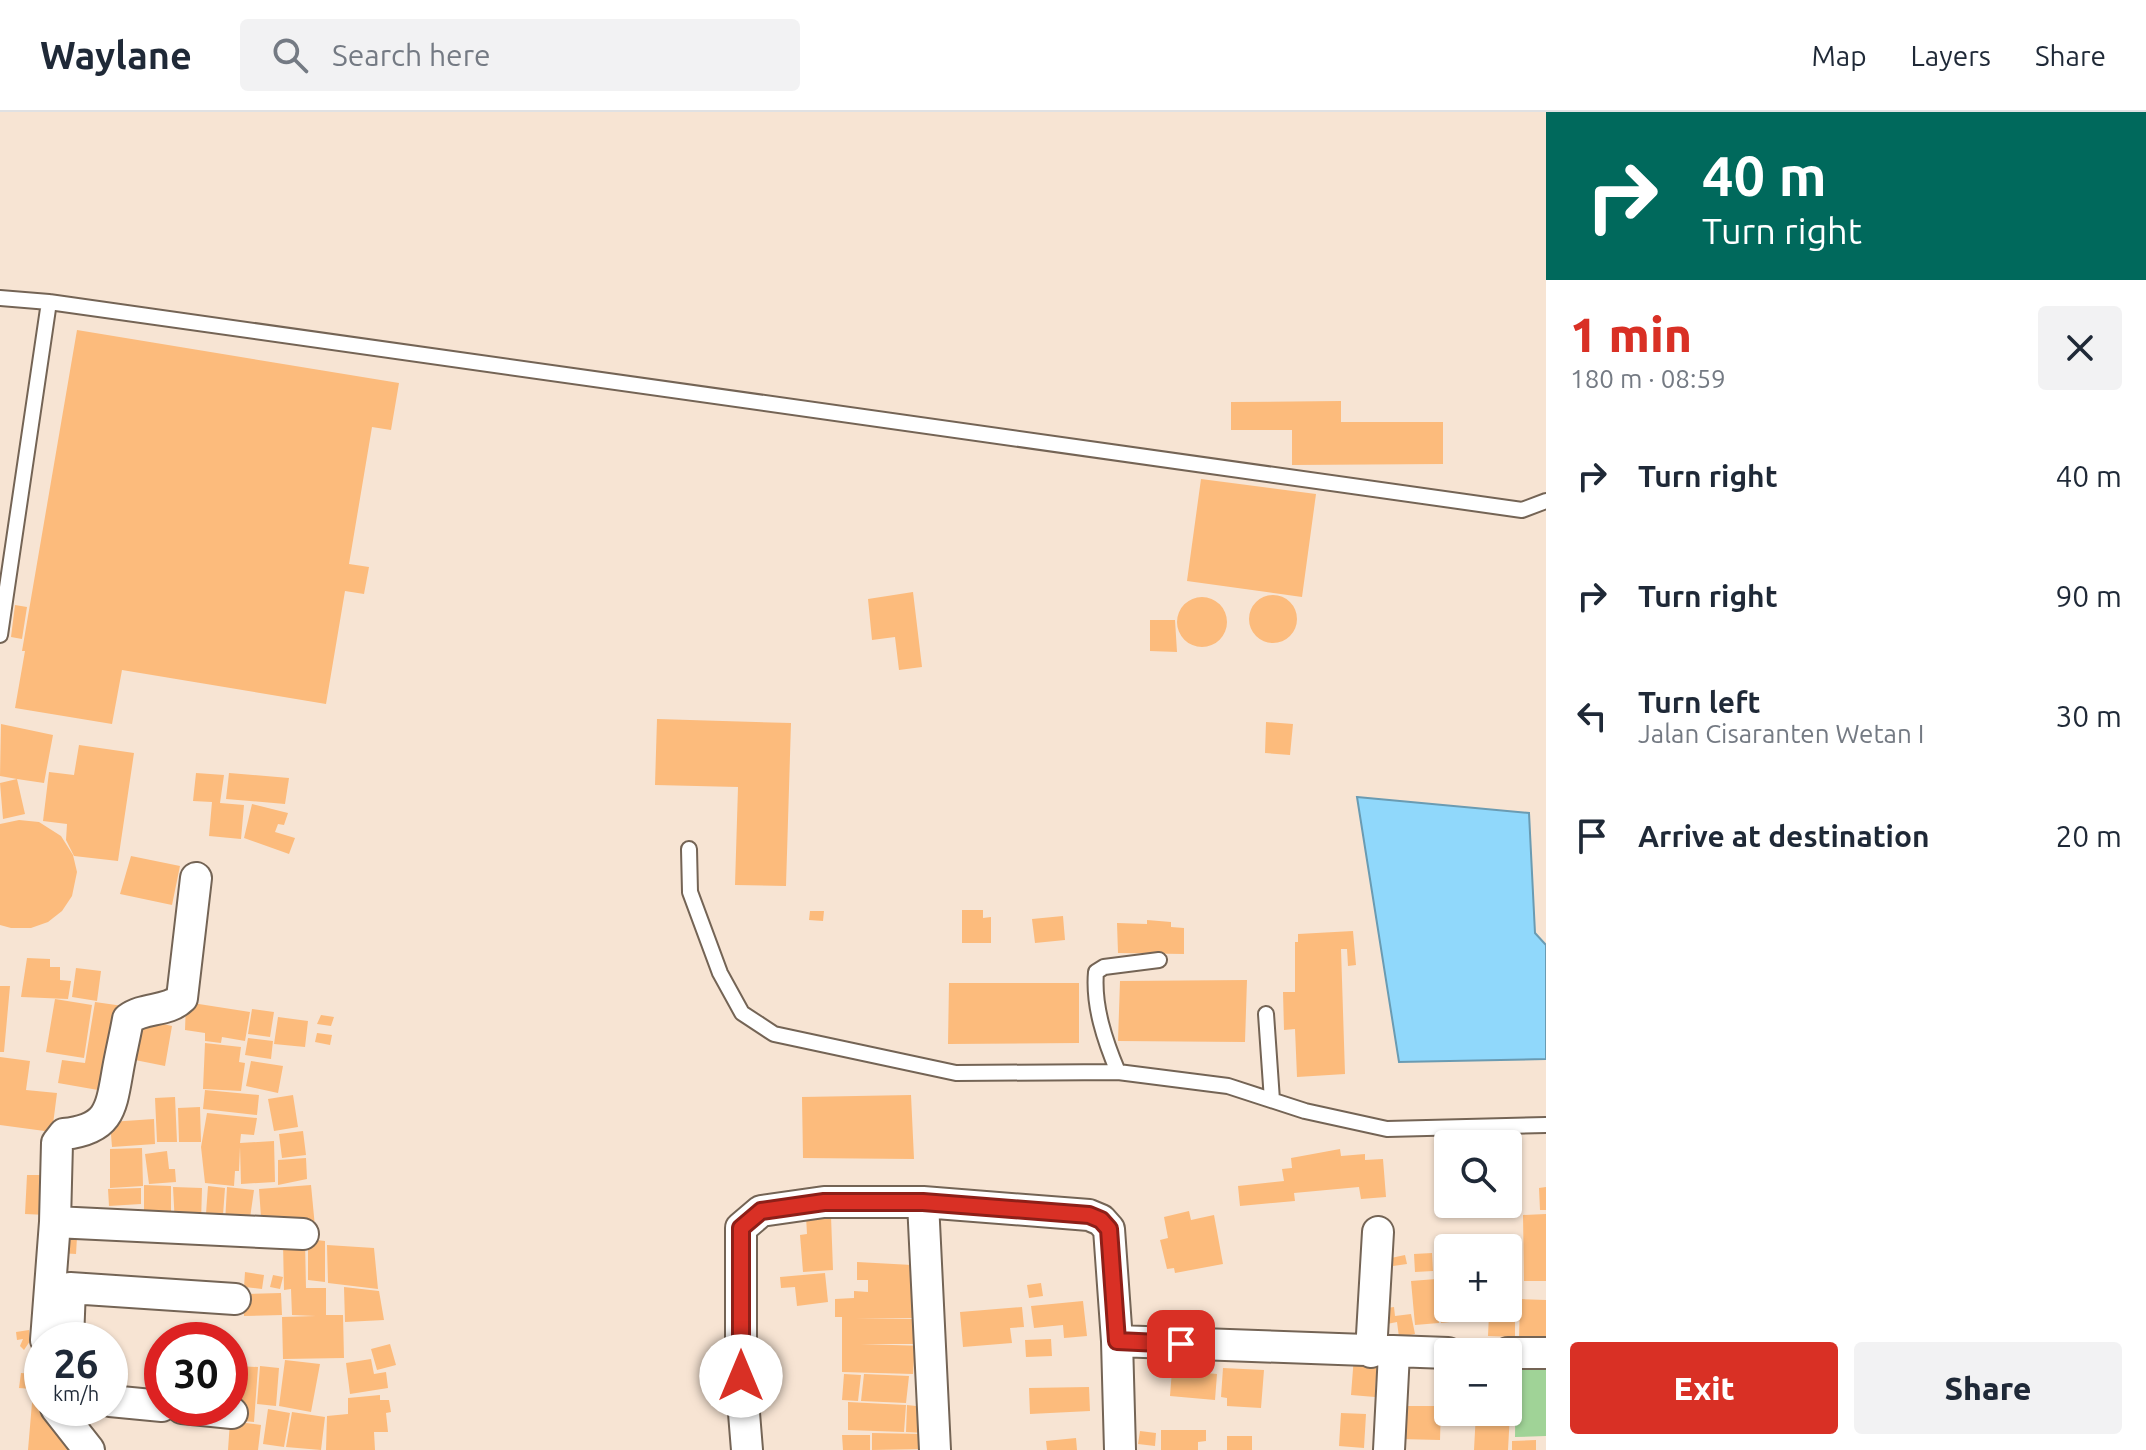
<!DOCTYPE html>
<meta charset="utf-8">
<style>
body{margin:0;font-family:Ubuntu,sans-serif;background:#f2f2f3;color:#1f2937;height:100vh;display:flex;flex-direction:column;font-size:30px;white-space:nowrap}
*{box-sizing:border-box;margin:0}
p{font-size:26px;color:#747a83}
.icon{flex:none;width:44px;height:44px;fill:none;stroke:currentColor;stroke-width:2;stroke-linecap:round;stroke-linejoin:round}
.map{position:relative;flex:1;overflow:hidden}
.sheet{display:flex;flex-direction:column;background:#fff;width:600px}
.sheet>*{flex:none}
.guide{background:#00695c;color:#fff;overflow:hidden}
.tools{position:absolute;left:1434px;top:1018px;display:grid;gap:16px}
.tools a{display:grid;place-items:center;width:88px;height:88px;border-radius:8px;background:#fff;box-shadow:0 2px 6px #0004;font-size:40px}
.speed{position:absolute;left:24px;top:1210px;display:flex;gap:16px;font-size:40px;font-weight:700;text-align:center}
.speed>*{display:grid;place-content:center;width:104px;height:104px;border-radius:50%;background:#fff;box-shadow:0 2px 6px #0004;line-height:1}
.speed small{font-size:20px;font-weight:400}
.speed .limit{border:12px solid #d22;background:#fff;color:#111}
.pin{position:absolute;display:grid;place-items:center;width:68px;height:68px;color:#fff;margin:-34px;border-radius:16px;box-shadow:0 4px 12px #0006}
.me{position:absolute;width:88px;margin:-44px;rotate:0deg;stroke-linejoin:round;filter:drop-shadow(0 0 6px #0008)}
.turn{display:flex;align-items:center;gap:28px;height:168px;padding:0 24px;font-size:36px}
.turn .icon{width:104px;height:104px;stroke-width:2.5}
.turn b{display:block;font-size:56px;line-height:68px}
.round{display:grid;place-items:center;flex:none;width:84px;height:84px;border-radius:8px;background:#f2f2f3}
.headline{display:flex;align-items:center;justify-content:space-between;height:136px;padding:0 24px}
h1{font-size:48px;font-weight:800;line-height:60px;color:#d93025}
.primary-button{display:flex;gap:16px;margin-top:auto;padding:16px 24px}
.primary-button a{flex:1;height:92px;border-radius:8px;background:#d93025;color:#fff;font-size:32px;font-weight:800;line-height:92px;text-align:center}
.primary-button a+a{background:#f2f2f3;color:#1f2937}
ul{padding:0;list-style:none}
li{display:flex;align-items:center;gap:24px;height:120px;padding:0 24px}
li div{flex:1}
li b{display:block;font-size:30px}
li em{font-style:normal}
header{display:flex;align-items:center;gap:48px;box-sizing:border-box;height:112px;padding:0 40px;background:#fff;border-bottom:2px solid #e0e1e3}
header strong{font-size:38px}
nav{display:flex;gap:44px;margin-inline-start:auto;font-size:28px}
.search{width:560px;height:72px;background:#f2f2f3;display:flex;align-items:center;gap:20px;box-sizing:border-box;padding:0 28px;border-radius:8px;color:#747a83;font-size:30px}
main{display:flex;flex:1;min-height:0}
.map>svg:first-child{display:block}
.green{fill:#a0d397}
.water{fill:#90d8fb;stroke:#6a9bb2;stroke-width:2}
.building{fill:#fcbb7c}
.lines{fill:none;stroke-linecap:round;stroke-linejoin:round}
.service-casing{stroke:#746455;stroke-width:18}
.minor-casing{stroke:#746455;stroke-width:34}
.service{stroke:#fff;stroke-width:14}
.minor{stroke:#fff;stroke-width:30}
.route-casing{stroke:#8d1f18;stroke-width:20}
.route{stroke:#d93025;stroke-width:14}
</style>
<header>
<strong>Waylane</strong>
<div class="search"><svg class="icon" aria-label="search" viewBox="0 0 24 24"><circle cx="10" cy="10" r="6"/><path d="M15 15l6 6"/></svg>Search here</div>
<nav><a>Map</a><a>Layers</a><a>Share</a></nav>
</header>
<main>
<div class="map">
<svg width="1546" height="1338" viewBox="0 0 1546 1338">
<rect width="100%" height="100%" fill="#f7e4d3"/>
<path class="green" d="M1516,1244l30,2v78l-31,1z"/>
<path class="water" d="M1357,685l172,16 6,120 11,12v114l-147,3z"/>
<path class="building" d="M77,218l322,53 -8,47 -19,-3 -23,137 20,3 -5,27 -19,-3 -19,113 -204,-34 -10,54 -97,-16 10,-57h-3z
M1341,289v21h102v42l-151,1v-35h-61v-28z
M1201,367l115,15 -14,103 -115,-16z
M913,480l9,75 -23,3 -4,-33 -23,3 -4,-41z
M1249 507a24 24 0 1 1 48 0a24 24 0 1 1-48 0Z
M1177 510a25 25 0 1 1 50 0a25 25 0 1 1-50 0Z
M15,493l12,2 -5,32 -11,-2z
M1150,508h25l2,32 -27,-1z
M657,607l134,4 -5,163 -51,-1 3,-98 -83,-2z
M1266,610l27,2 -3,31 -25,-2z
M1,612l52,11 -9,48 -27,-4 8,35 -22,5 -3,-36 17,-4 -17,-3z
M79,633l55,8 -16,108 -44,-5 -8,-16 1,-16 -24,-3 6,-49 25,3z
M196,661l28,2 -4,28 24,2 -3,34 -32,-3 3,-34 -19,-1z
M229,661l60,5 -4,26 -59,-5z
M252,692l36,9 -4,12 -6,-1 -3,8 20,6 -6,16 -45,-16z
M19,708l20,2 22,14 12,19 4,17 -5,24 -10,15 -14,11 -17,6h-20l-11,-3v-101z
M131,744l49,10 -8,39 -52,-11z
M962,798h21v8l8,-1v26h-29z
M810,799h14l-1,10 -14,-1z
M1063,804l2,24 -30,3 -3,-24z
M1147,808l24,2v5l13,1v26l-66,-1 -1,-30 30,1z
M1353,819l3,34 -8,1 -1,-17h-6l4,125 -48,3 -2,-48 -11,1 -1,-38h12v-50h3v-8z
M27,846l23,1v8h10v13l11,1 -3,18 -47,-2z
M76,856l25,3 -4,30 -25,-4z
M1247,868l-2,62 -127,-1 2,-60z
M949,871h130v60l-131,1z
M0,874h10l-6,66h-4z
M55,887l37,6 -8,53 -38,-6z
M95,890l28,4 -11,70 -11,-2 -3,16 -40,-7 4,-23 23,3z
M186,890l64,10 -5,29 -23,-4 -1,6 -16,-2v-8l-20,-3z
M252,897l22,3 -4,25 -22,-3z
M321,903l13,2 -3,9 -14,-2z
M278,905l30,4 -3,26 -31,-3z
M141,907l31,7 -7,40 -30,-6z
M317,921l15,2 -2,10 -15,-3z
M248,926l25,3 -2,18 -26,-4z
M205,931l36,4 -2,15 6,1 -4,28 -38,-2z
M0,945l30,4 -4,29 31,3 -5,39 -52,-7z
M251,949l32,5 -5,27 -32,-7z
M205,978l54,5 -2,20 -54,-6z
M293,983l5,32 -24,4 -6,-32z
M911,983l3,64 -111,-1 -1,-61z
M175,985l2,45h-20l-2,-44z
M200,995l1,35h-22l-1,-34z
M207,1001l50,5 -3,17 -13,-1 -1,9 34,-2 1,41 -34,2 -1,-37 -1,24h-4l-1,15 -29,-3 -4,-36z
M154,1007l1,25 -43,3 -2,-25z
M303,1019l3,24 -24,3 -3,-24z
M142,1036l1,38 -33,2v-39z
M1340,1037l1,7 24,-2v6l18,-1 3,38 -25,2 -2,-12 -65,6 1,8 -55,5 -2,-20 46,-5 -2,-12 10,-1 -1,-10z
M167,1039l2,18h6l1,13 -27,2 -4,-30z
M306,1046l1,21 -29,6v-25z
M27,1063h22l-2,40 -22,-1z
M144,1073l27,1v41l-27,-1z
M311,1073l4,42 -53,4 -3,-42z
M208,1074l17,2 -2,27 -17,-1z
M173,1075l29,1 -1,35 -26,2z
M227,1075l27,3 -5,35 -24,-2z
M1546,1075v23h-6l-1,-22z
M141,1076v16l-32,2 -1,-17z
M1189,1099l2,9 23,-5 9,49 -48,9 -1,-5 -7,1 -7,-29 8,-2 -4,-21z
M1546,1102v67h-22l-1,-66z
M806,1104h25l2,54 -30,2 -3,-37 7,-1z
M1488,1123h30v19l-10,-1v-5h-21z
M60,1124l17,1 -1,17 -17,-1z
M308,1127l17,2v41l-17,-2z
M305,1129l1,47h20v27h17l1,43 -61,1 -1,-42 34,-1 -24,-1 -1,-26 -7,1 -1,-47z
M327,1133l47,3 4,41 -50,-6z
M1432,1141l1,18 -18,1 -1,-18z
M1405,1143l2,9 -14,2 -2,-8z
M857,1150l55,3 -1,28h6v25h-61l60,1v25h-55l64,2 1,13h-12l-1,15 -71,-2v-55h-7v-18l19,-1v-7l14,1v-12h-11z
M1448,1155v41h18l1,12 -26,3 -5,-55z
M245,1160l19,3 -2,14 -18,-2z
M1508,1160h7l2,38 -9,1z
M825,1161l3,29 -31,4 -2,-19 -14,1 -1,-11z
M273,1163l10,2 -3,12 -10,-2z
M1436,1167l3,44 -24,2 -4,-44z
M1041,1171l2,13 -14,2 -2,-13z
M344,1175l35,4 5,29 -39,2z
M281,1181l1,22 -38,1 -1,-22z
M1520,1187l26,1v40l-27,-1z
M1083,1189l4,35 -23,2 -1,-13 -29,3 -3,-22z
M1022,1195l2,20 -14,1 2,15 -49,4 -3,-35z
M1394,1195l1,9 16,-2 4,20 -16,3 -2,-15 -15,3 -2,-16z
M1489,1202l26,1v22l-27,-1z
M29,1218l1,11 -6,9 -4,-4 3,-7 -6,1 -1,-8z
M1051,1227l1,17 -26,1 -1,-17z
M390,1232l6,21 -19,5 -6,-21z
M1354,1244l23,1 -2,40 -24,-2z
M371,1247l3,15 12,-2 2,16 -38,6 -4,-31z
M285,1248l35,4 -9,48 -32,-6z
M236,1254l22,1 -4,55 -22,-2z
M260,1254l19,2 -3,38 -19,-2z
M1223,1256l41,2 -3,38 -34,-2v-8l-6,-1z
M1172,1258l45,4 -2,26 -45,-4z
M21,1261l13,1 -1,15 -14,-1z
M844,1262l17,1 -3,26 -16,-1z
M864,1262l45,2 -3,27 -45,-2z
M1089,1275l1,24 -60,3 -1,-26z
M33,1279l7,1 2,16 24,24 -2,14h9v4h-45z
M380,1283v5h9l2,12 -5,1 2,19h-14l1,18h-49l1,-34 21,-2v-16z
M848,1290l58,3 -2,27 -56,-2z
M907,1293l18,2v26l-19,-1z
M1401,1294h40l-1,34 -40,-1z
M268,1297l22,4 -6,34 -21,-3z
M292,1300l33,5 -4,33 -35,-3z
M1476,1300l34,1 -2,37h-34z
M1341,1301l25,1 -2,34 -25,-2z
M230,1309l31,4 -3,25h-30z
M1161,1318h45v11l-8,1v8h-37z
M1140,1319l16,2 -1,13 -17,-2z
M872,1321l51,1v15l-51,1z
M842,1323h28v15h-27z
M1227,1324h25v14h-25z
M1076,1326l1,12h-30l-1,-9z
M1536,1328v10h-24v-9z"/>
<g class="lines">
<defs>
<path id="service" d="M0,186l49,4 1473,208 24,-9
M0,523l49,-333
M689,737l1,43 30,81 22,40 32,21 182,39 162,-1 110,14 77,25 82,18 159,-4
M1266,902l6,86
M1118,960c-13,-31 -25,-66 -22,-100l8,-5 55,-7"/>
<path id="minor" d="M923,1090l12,248
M55,1110l248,12
M46,1228l9,-118 2,-79 7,-9c46,-5 47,-25 54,-65 3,-17 7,-33 10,-50 16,-12 40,-7 54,-21l14,-120
M68,1228l2,-52 165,11
M1117,1229l331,12
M1371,1240l7,-120
M1508,1241h38
M110,1289l52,5
M56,1296l33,42
M182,1296l50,5
M747,1338l-6,-74v-148l20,-17 63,-9h99l166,13 12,5 8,9 8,112 3,109
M1389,1338l5,-97"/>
</defs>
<use href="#service" class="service-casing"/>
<use href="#minor" class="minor-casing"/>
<use href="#service" class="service"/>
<use href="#minor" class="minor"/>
</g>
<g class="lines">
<defs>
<path id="route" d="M741,1264v-148l20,-17 63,-9h99l166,13 12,5 8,9 8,112 64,3"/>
</defs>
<use href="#route" class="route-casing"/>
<use href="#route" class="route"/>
</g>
</svg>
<div class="tools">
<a><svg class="icon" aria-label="search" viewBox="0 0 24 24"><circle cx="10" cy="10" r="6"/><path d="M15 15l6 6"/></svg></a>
<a>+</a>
<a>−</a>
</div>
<div class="speed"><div>26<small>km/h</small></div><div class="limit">30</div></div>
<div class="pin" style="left:1181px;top:1232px;background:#d93025"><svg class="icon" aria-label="arrive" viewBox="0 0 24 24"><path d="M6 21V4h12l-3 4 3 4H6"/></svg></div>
<svg class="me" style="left:741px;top:1264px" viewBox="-20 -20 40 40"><circle r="19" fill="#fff"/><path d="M0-13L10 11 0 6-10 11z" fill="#d93025"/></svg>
</div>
<section class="sheet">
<div class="guide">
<div class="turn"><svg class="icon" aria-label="right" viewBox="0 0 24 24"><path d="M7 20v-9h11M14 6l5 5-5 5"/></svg><div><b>40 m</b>Turn right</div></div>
</div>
<div class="headline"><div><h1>1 min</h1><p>180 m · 08:59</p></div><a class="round"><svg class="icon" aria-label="close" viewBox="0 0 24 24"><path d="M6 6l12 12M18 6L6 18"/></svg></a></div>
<ul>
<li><svg class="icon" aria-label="right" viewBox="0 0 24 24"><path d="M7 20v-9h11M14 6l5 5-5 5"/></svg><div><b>Turn right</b></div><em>40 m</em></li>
<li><svg class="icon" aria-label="right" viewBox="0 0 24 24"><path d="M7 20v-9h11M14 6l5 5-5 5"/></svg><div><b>Turn right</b></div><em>90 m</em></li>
<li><svg class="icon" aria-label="left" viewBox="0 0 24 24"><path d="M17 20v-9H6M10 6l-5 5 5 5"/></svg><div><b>Turn left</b><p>Jalan Cisaranten Wetan I</p></div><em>30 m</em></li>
<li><svg class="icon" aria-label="arrive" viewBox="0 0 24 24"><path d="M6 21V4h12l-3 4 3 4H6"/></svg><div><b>Arrive at destination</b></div><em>20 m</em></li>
</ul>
<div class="primary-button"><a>Exit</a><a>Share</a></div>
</section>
</main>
